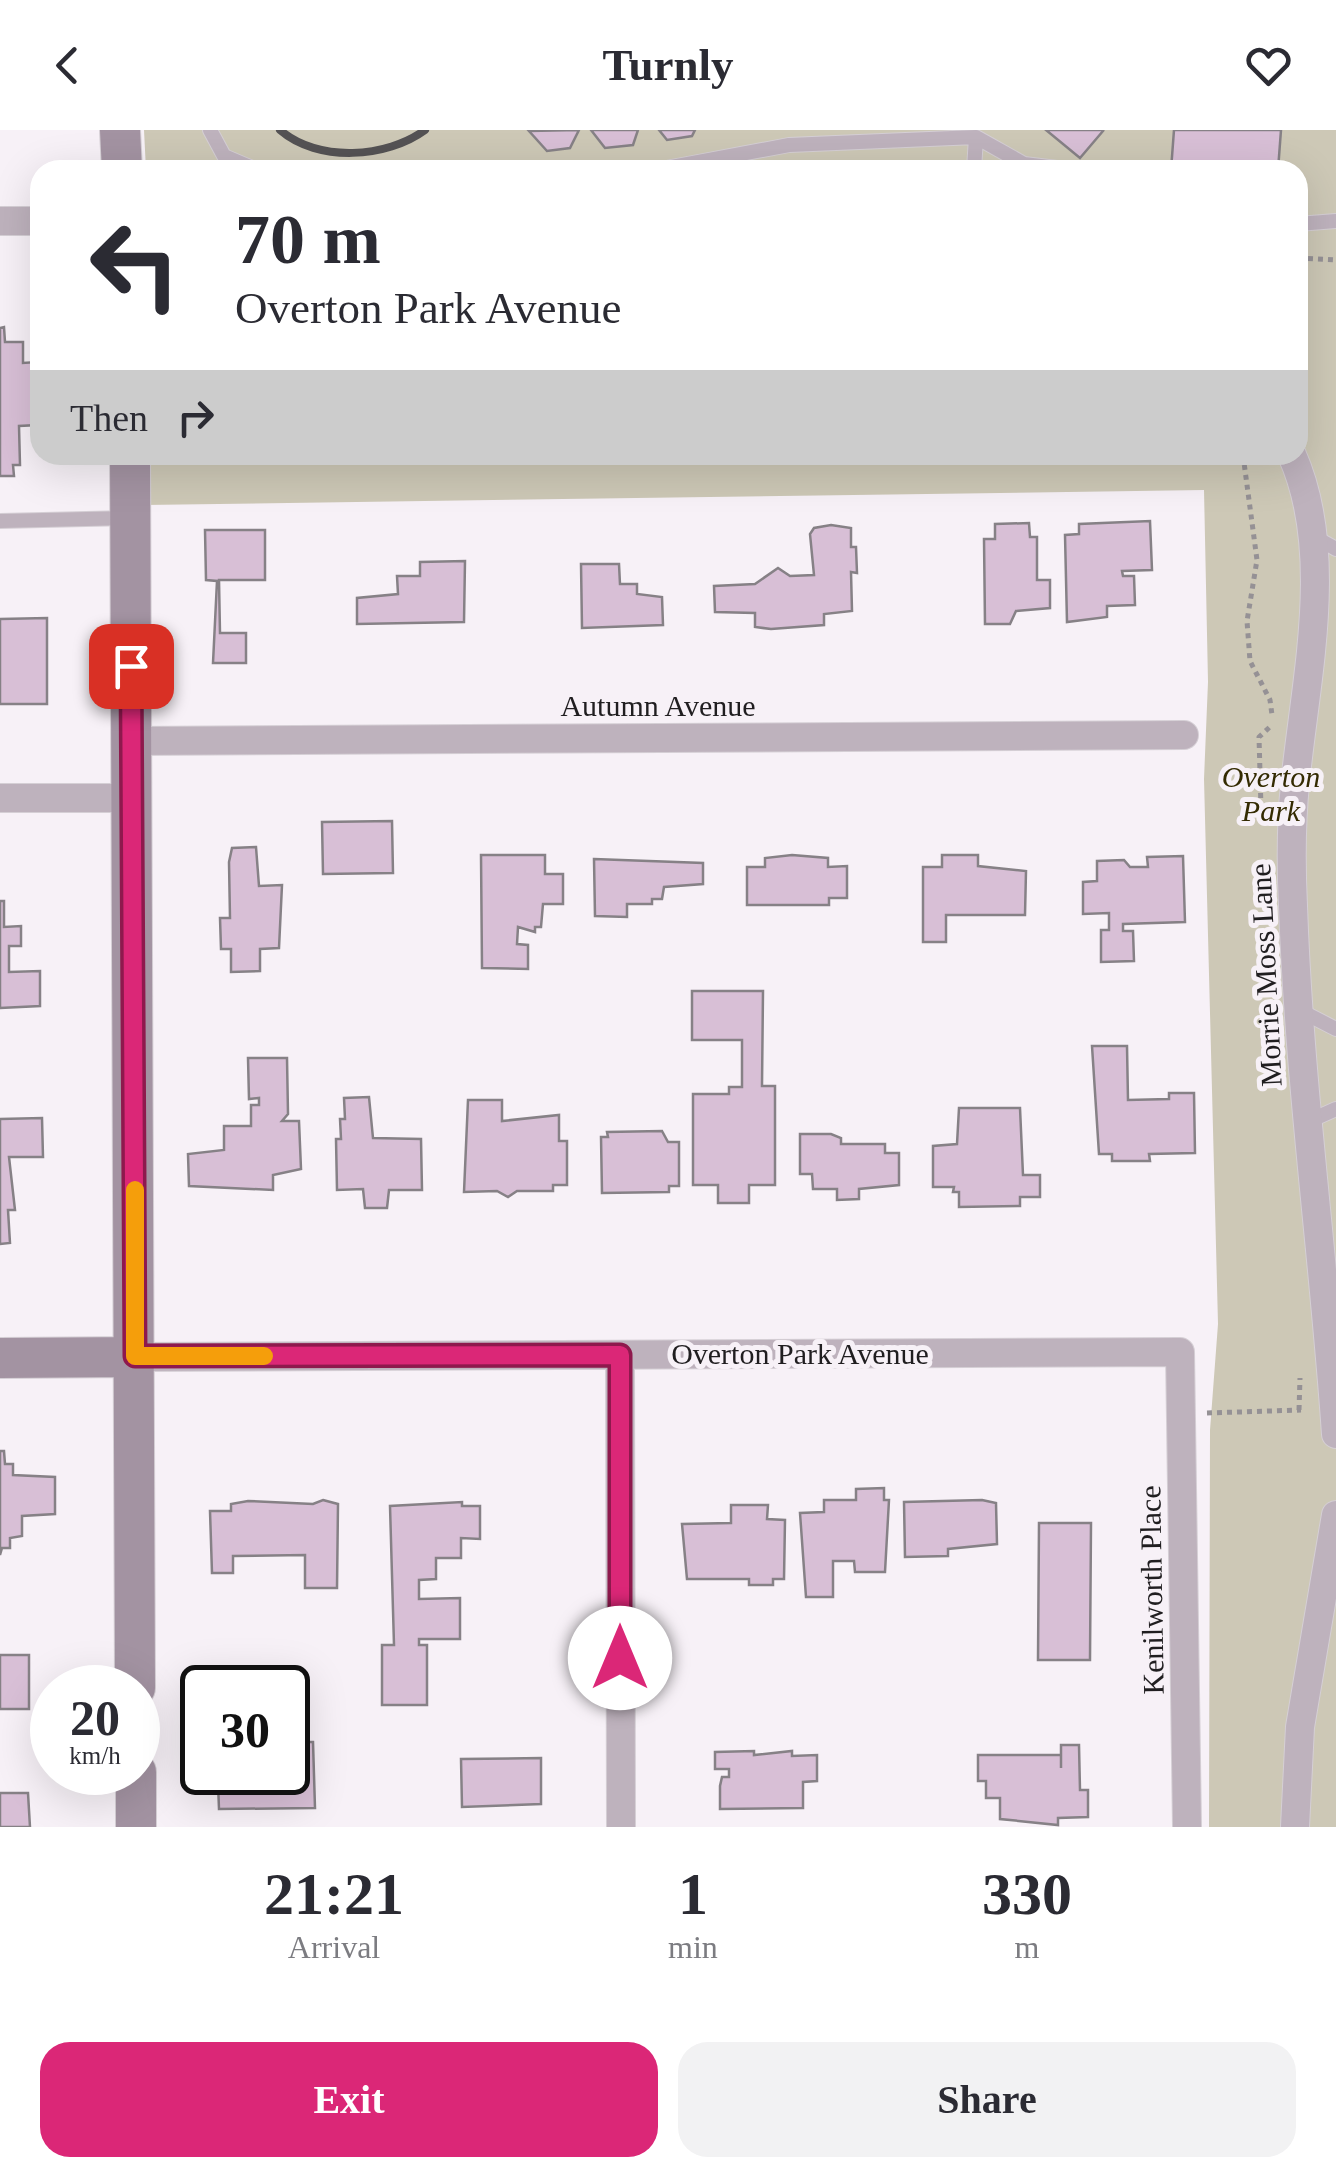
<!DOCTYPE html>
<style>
body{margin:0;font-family:Georgia,serif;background:#f2f2f3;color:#2b2b33;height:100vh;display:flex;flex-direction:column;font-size:38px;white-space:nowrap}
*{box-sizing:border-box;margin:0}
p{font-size:32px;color:#7c7c81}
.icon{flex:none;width:55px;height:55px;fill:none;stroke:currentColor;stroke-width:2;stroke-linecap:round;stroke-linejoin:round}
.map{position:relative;height:1697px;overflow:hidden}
.sheet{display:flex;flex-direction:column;background:#fff;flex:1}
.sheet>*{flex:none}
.hud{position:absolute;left:30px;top:30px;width:1278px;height:305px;border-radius:30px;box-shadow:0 10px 40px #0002;background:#fff;color:#2b2b33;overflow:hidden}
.speed{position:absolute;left:30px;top:1535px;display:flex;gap:20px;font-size:50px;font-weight:700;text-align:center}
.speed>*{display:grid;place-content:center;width:130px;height:130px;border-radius:50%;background:#fff;box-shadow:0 10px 40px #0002;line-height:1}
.speed small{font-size:25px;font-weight:400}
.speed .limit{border:5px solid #111;border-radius:15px;background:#fff;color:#111}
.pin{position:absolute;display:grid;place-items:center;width:85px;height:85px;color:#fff;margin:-42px;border-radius:20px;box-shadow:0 5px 15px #0006}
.me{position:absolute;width:110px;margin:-55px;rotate:0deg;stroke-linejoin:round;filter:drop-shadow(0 0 8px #0008)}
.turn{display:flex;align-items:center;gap:35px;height:210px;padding:0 40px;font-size:45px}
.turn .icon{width:130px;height:130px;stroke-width:2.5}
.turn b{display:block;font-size:70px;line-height:85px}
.then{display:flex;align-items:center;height:95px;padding:0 40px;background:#0003;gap:20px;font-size:38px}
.eta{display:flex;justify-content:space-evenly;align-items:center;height:170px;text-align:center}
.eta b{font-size:60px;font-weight:600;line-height:70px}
.button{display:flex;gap:20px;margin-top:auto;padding:20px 40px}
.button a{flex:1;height:115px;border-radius:30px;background:#db2777;color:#fff;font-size:40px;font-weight:600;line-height:115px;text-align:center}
.button a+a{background:#f2f2f3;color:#2b2b33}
header{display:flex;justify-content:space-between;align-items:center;height:130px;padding:0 40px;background:#fff;font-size:45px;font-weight:600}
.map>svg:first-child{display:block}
.green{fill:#cdc8b6}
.building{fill:#d8bfd6;stroke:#868186;stroke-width:2.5}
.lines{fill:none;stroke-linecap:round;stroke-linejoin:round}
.lane-casing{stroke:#d5cfd5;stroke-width:16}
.street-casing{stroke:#d5cfd5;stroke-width:30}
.secondary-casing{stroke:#d5cfd5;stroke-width:42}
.path{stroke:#959195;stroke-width:5;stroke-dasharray:5 5;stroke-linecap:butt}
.lane{stroke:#beb2bd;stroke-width:14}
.street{stroke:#beb2bd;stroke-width:28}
.secondary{stroke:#a393a2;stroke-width:40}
.rail{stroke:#545254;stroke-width:8}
.route-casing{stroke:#8e194d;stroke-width:25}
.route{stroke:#db2777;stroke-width:18}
.slow{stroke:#f59e0b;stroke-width:18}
.labels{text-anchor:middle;stroke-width:10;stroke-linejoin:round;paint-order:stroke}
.street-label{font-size:30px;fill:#201e20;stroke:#f7f1f7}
.park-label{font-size:30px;font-style:italic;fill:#342b02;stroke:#f7f1f7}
</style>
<header><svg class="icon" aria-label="back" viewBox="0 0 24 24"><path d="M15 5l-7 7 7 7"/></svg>Turnly<svg class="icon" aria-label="heart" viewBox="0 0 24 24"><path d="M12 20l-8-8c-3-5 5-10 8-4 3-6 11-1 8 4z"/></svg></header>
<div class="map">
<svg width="1336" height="1697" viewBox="0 0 1336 1697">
<rect width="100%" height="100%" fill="#f7f1f7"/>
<path class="green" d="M144,0h1192v1697h-127l1,-397 8,-106 -14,-545 4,-97 -4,-192 -1061,15 1,-50h1154v-285h-1152z"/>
<path class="building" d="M579,0l-9,18 -23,3 -18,-20z
M591,0h47l-5,15 -28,3z
M659,0h36l-3,6 -25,4z
M1046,0h55l2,1 -23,27z
M1174,0h107l-3,40h-107z
M4,197l1,15h18v21l14,-1 1,63 -19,1 1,39h-7l1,11h-14v-148z
M1150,391l2,49 -30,1 1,5h11l1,29 -28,1v11l-40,5 -2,-87 14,-1v-10z
M1029,393l1,14h7v43h13v28l-34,3 -6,13h-25l-1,-85h11v-15z
M831,395l20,3v19h5l1,26 -6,-1 1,39 -28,3v11l-53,4 -16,-2v-14l-40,-1 -1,-26 41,-2 23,-16 12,8 24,-1 -4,-41 4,-6z
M205,400h60v50h-46l1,53h26v30h-33l4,-82 -11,-1z
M465,431l-1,61 -107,2v-26l41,-4 -1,-18h23v-14z
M581,434h38l1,20h17v10l25,3 1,28 -81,3z
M47,488v86h-47v-85z
M392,691l1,52 -70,1 -1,-52z
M256,717l3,39 23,-1 -3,63 -19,1v22l-29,1v-23h-10l-1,-31h10l-1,-56 3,-14z
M481,725h64v19h18v30h-20l-2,23h-6v5l-17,-5 -1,17 11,1v24l-46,-1z
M792,725l36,3v9l19,-1v32h-18v7h-82v-38h18v-9z
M942,725h36v11l48,5 -1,44h-79v27h-23v-75h19z
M1183,726l2,66 -62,2v7h10l1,30 -33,1v-32h8v-17l-26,1v-32l14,-1v-20l27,-1 6,7h18l-1,-10z
M594,729l109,4v21l-39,3 -2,12h-10v5h-25v13l-32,-1z
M0,771h4v26l17,-1v20h-12v26l31,-1v35l-40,2z
M692,861h71l-1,95h13v99h-26v18h-31v-18h-25v-91h36v-7h13v-47h-50z
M1092,916h35l1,54 41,-1v-6h25l1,60 -46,1 1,7h-38v-7h-13z
M248,928h39l1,56 -6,7h17l2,48 -28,6v15l-84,-4 -1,-32 36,-4v-24h27v-21h8v-7l-10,1z
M369,967l4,41 48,1 1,51h-33l-2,18h-22l-2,-19 -26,1 -1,-51h5l-1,-20h5l-1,-21z
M468,970h34v21l57,-6v26h8v44h-14v6h-36l-9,6 -11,-6 -33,1z
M959,978h61l3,67h17v22h-20v9l-61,1v-15h-6l1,-5h-21v-41l24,-2z
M42,988l1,39h-34l6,53h-7l2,33 -10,1v-125z
M662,1001l6,11h11v44h-10v6l-67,1 -1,-56h7l-1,-5z
M800,1004h31l10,4v6h44v9h14v32l-40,4v10l-22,1v-11h-24l-1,-15h-12z
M0,1321h4l1,13h8v11l42,2v37l-33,2v20l-12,2v10h-8l-2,7z
M884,1358v12h5l-4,72h-30l-1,-11h-21v36h-27l-6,-84 24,-1v-12h32v-11z
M323,1370l15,4 -1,84h-32v-33l-72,1v17h-21l-2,-62h21v-7l17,-3 65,3z
M982,1370l14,3 1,41 -49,5v7l-43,1 -1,-55z
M462,1372v4h18v33l-19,-1v20h-25v21l-17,1v19l41,-1v41h-41v6h8v60h-45v-60h12l-4,-139z
M731,1375h37l-1,14 18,1 -1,59h-11v6h-24v-6h-62l-5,-55 49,-1z
M1039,1393h52l-1,137h-52z
M0,1525h29v54h-29z
M288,1612h25l2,66 -96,1 -1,-26h16l-1,-11h55z
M1061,1615h18l1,45h8v27l-30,1v7l-58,-6v-21h-14v-17h-8v-26h83v13z
M754,1621v4l38,-4v5l25,-1v26l-14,1v26l-83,1v-23l2,-9h7v-8h-14v-17z
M541,1628v46l-79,3 -1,-48z
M0,1663h28l2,34h-30z"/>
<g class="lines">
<defs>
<path id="lane" d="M210,0l14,26 33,14
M546,40l115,-1 128,-24 187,-8 48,27 49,6
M974,40l2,-33
M1298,94l38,-3
M0,391l129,-3
M1311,405l25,14
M1299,880l37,19
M1307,992l29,-13"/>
<path id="street" d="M0,91h40
M1292,325c44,99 13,226 3,329 -4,40 -4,81 -2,122 6,177 31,352 43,528
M131,611l1053,-6
M0,668h133
M620,1225l1,472
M135,1227l1045,-5 7,475
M1295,1697l5,-100 36,-212"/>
<path id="secondary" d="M120,0l2,40
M130,325l5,1233
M0,1228l135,-1
M136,1642v55"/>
</defs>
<use href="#lane" class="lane-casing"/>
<use href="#street" class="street-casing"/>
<use href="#secondary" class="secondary-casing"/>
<path class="path" d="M1298,128l38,2
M1243,325l14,105 -10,61 3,40 20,39 2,15
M1261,678l-2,-71 13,-12
M1299,1280l1,-32
M1207,1283l94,-3"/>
<use href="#lane" class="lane"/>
<use href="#street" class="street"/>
<use href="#secondary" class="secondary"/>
<path class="rail" d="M280,0c38,33 107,28 145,0"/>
</g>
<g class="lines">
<defs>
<path id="route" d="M131,536l4,690 485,-1v303"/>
</defs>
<use href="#route" class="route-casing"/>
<use href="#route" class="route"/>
<path class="slow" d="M135,1060v166h129"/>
</g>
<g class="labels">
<g class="street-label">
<text x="658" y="586">Autumn Avenue</text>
<text transform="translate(1266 845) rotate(-93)" y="10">Morrie Moss Lane</text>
<text x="800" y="1234">Overton Park Avenue</text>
<text transform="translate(1152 1460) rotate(-91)" y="10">Kenilworth Place</text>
</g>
<g class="park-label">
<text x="1271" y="657">Overton<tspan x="1271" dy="34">Park</tspan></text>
</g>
</g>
</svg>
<div class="speed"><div>20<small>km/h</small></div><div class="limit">30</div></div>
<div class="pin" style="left:131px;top:536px;background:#d93025"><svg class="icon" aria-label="arrive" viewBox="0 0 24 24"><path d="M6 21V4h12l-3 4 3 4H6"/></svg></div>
<svg class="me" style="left:620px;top:1528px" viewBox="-20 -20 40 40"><circle r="19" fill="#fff"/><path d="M0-13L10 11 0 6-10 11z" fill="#db2777"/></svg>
<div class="hud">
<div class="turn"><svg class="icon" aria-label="left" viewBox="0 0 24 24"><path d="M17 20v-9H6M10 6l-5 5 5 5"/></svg><div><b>70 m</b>Overton Park Avenue</div></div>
<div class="then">Then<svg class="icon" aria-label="right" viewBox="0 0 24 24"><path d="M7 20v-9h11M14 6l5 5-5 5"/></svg></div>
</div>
</div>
<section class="sheet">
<div class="eta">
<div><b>21:21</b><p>Arrival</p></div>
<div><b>1</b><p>min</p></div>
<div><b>330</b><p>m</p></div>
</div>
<div class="button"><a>Exit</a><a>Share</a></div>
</section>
